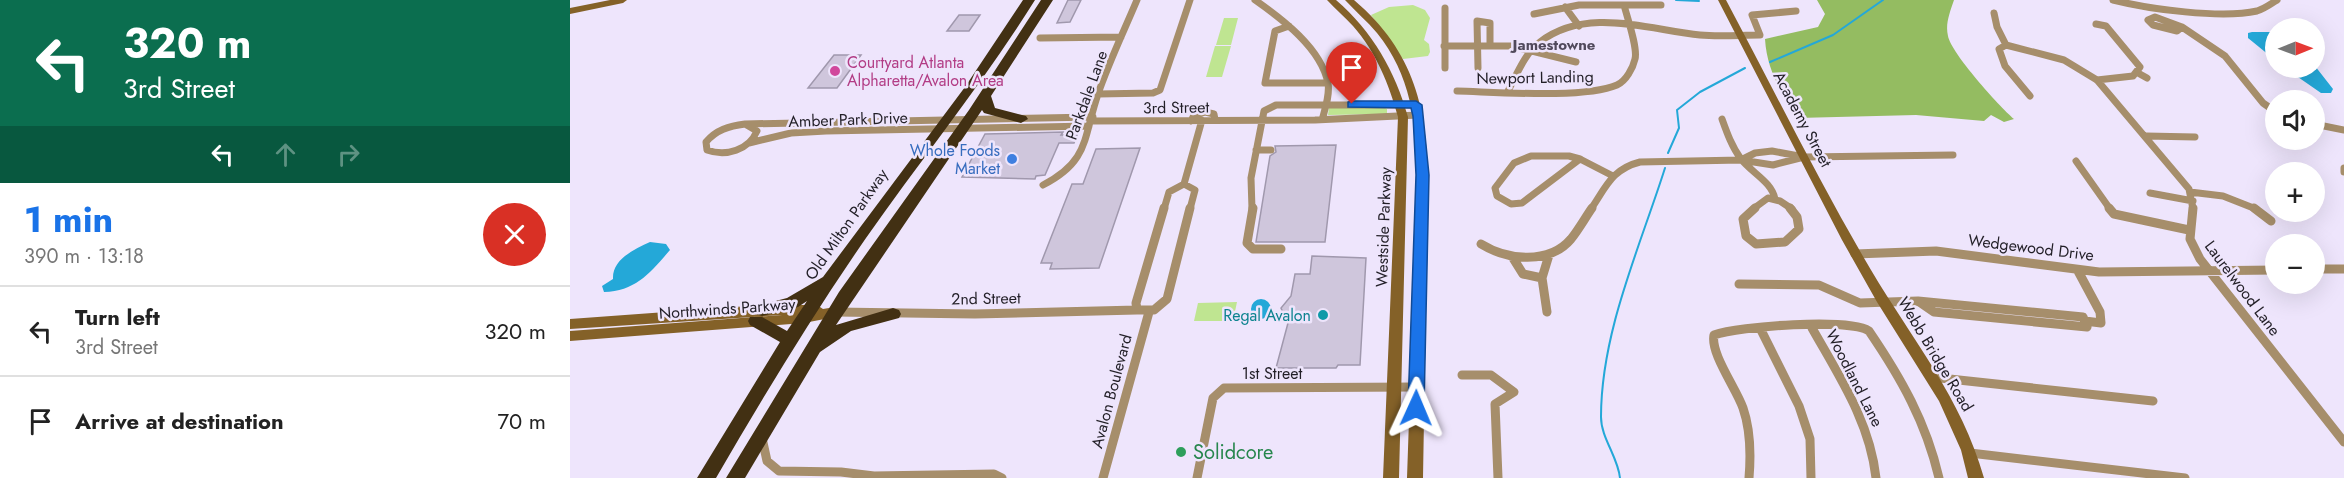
<!DOCTYPE html>
<meta charset="utf-8">
<style>
body{margin:0;font-family:Jost,sans-serif;background:#f6f6f6;color:#222;height:100vh;display:flex;flex-direction:column;font-size:22px;white-space:nowrap}
*{box-sizing:border-box;margin:0}
p{font-size:20px;color:#767676}
.icon{flex:none;width:33px;height:33px;fill:none;stroke:currentColor;stroke-width:2;stroke-linecap:round;stroke-linejoin:round}
.map{position:relative;flex:1;overflow:hidden}
.sheet{display:flex;flex-direction:column;background:#fff;width:570px}
.sheet>*{flex:none}
.banner{background:#0b6e4f;color:#fff;overflow:hidden}
.needle{width:39px;rotate:89deg}
.tools{position:absolute;left:1695px;top:18px;display:grid;gap:12px}
.tools a{display:grid;place-items:center;width:60px;height:60px;border-radius:50%;background:#fff;box-shadow:0 6px 24px #0002;font-size:30px}
.pin{position:absolute;display:grid;place-items:center;width:51px;height:51px;color:#fff;margin:-62px -26px;border-radius:50% 50% 50% 0;rotate:-45deg;box-shadow:0 0 6px #0007}
.pin .icon{rotate:45deg}
.me{position:absolute;width:66px;margin:-33px;rotate:1deg;stroke-linejoin:round;filter:drop-shadow(0 0 4px #0008)}
.turn{display:flex;align-items:center;gap:21px;height:126px;padding:0 24px;font-size:27px}
.turn .icon{width:78px;height:78px;stroke-width:2.5}
.turn b{display:block;font-size:42px;line-height:51px}
.lanes{display:flex;align-items:center;height:57px;padding:0 24px;background:#0003;justify-content:center;gap:30px;direction:ltr}
.lanes .off{opacity:.35}
.round{display:grid;place-items:center;flex:none;width:63px;height:63px;border-radius:32px;background:#f6f6f6}
.summary{display:flex;align-items:center;justify-content:space-between;height:102px;padding:0 24px}
h1{font-size:36px;font-weight:700;line-height:45px;color:#1a73e8}
ul{padding:0;list-style:none}
li{display:flex;align-items:center;gap:18px;height:90px;padding:0 24px;border-top:2px solid #e0e0e0}
li div{flex:1}
li b{display:block;font-size:22px}
li em{font-style:normal}
main{display:flex;flex:1;min-height:0}
.map>svg:first-child{display:block}
.green{fill:#bfe591}
.forest{fill:#94bc61}
.water{fill:#24a8d8}
.lines{fill:none;stroke-linecap:round;stroke-linejoin:round}
.stream{stroke:#24a8d8;stroke-width:2}
.building{fill:#cfc6dc;stroke:#a098ad;stroke-width:1.5}
.street-far1{stroke:#a68e6b;stroke-width:7}
.street{stroke:#a68e6b;stroke-width:9}
.secondary{fill:#846128;fill-rule:evenodd}
.highway{fill:#423013;fill-rule:evenodd}
.route{fill:#1a73e8;stroke:#114b97;stroke-width:1.5}
.hotel-dot{fill:#d1479c;stroke:#eee5fc;stroke-width:2}
.shop-dot{fill:#3f7fe0;stroke:#eee5fc;stroke-width:2}
.culture-dot{fill:#0f9aa8;stroke:#eee5fc;stroke-width:2}
.leisure-dot{fill:#2e9e5b;stroke:#eee5fc;stroke-width:2}
.labels{text-anchor:middle;stroke-width:5;stroke-linejoin:round;paint-order:stroke}
.far-neighbourhood-label{font-size:15px;font-weight:bold;fill:#514a5c;stroke:#eee5fc}
.hotel-label{font-size:16px;fill:#b23c85;stroke:#eee5fc;text-anchor:start}
.street-label{font-size:16px;fill:#221f27;stroke:#eee5fc}
.shop-label{font-size:16px;fill:#366cbe;stroke:#eee5fc;text-anchor:end}
.culture-label{font-size:16px;fill:#0d838f;stroke:#eee5fc;text-anchor:end}
.near-leisure-label{font-size:20px;fill:#27864d;stroke:#eee5fc;text-anchor:start}
</style>
<main>
<section class="sheet">
<div class="banner">
<div class="turn"><svg class="icon" aria-label="left" viewBox="0 0 24 24"><path d="M17 20v-9H6M10 6l-5 5 5 5"/></svg><div><b>320 m</b>3rd Street</div></div>
<div class="lanes"><svg class="icon" aria-label="left" viewBox="0 0 24 24"><path d="M17 20v-9H6M10 6l-5 5 5 5"/></svg><svg class="icon off" aria-label="ahead" viewBox="0 0 24 24"><path d="M12 20V5M6 11l6-6 6 6"/></svg><svg class="icon off" aria-label="right" viewBox="0 0 24 24"><path d="M7 20v-9h11M14 6l5 5-5 5"/></svg></div>
</div>
<div class="summary"><div><h1>1 min</h1><p>390 m · 13:18</p></div><a class="round" style="background:#d93025;color:#fff"><svg class="icon" aria-label="close" viewBox="0 0 24 24"><path d="M6 6l12 12M18 6L6 18"/></svg></a></div>
<ul>
<li><svg class="icon" aria-label="left" viewBox="0 0 24 24"><path d="M17 20v-9H6M10 6l-5 5 5 5"/></svg><div><b>Turn left</b><p>3rd Street</p></div><em>320 m</em></li>
<li><svg class="icon" aria-label="arrive" viewBox="0 0 24 24"><path d="M6 21V4h12l-3 4 3 4H6"/></svg><div><b>Arrive at destination</b></div><em>70 m</em></li>
</ul>
</section>
<div class="map">
<svg width="1774" height="478" viewBox="0 0 1774 478">
<rect width="100%" height="100%" fill="#eee5fc"/>
<path class="green" d="M843,5l12,5 5,8 -6,22 5,4 1,8 -2,4 -25,3 -32,-44 18,-8z
M654,18h14l-7,27h-15z
M645,46h16l-9,31h-16z
M813,107l4,2v5l-59,1 1,-7z
M667,302l-4,19h-39l4,-18z"/>
<path class="forest" d="M1247,0h137c-4,12 -9,24 -6,36 3,17 51,70 66,83l-10,3 -13,-7 -7,6 -68,-6 -119,3c-16,-27 -30,-47 -32,-79l53,-12 7,-13z"/>
<path class="water" d="M1682,32h23v28l-27,-22v-5z
M1745,66l18,23 -2,4h-10l-36,-25z
M80,242l16,2 4,6c-20,23 -34,41 -66,42l-2,-6 11,-7c-1,-20 22,-30 37,-37z
M681 309a10 10 0 1 1 20 0a10 10 0 1 1-20 0Z"/>
<g class="lines">
<path class="stream" d="M1106,0l23,1
M1200,62l63,-27 50,-35
M1098,153l11,-25 -2,-18 23,-18 45,-24
M1050,478c-2,-21 -19,-40 -19,-61 0,-85 39,-170 64,-249"/>
</g>
<path class="building" d="M498,0h13l-11,22 -13,1z
M389,15h21l-11,16h-22z
M264,55h27l-24,33h-29z
M493,132l-2,3h16l-3,8h-15l-14,32 -9,1 -1,3 -73,-2 23,-43z
M766,145l-11,97h-69l14,-86 6,-4 -1,-6z
M570,148l-41,120 -49,1 2,-6h-11l31,-79h11l13,-35z
M742,256l54,2 -6,107h-22l-2,3h-60l12,-45 -7,-15 10,-12 4,-22h15z"/>
<g class="lines">
<path class="street-far1" d="M685,0c27,19 66,48 73,83 2,12 -3,26 -6,37
M1543,0c36,9 108,19 144,11 7,-2 14,-7 20,-11
M995,7l14,19
M875,8v60
M1424,13l3,14 9,18 -7,4 6,17 25,30
M964,14l45,-9h82
M1585,17l27,10 -5,4 -24,-6 -5,-5z
M1526,24l10,2 34,41 -7,9 -36,4
M719,26l-14,5 -10,52h63
M1612,27l43,29 38,47 13,9
M470,38l81,-1
M1436,45l58,15 33,20 92,109 4,20
M874,46h67l65,16
M908,68l-1,-47 13,2v22
M1568,73l9,5
M887,91c39,1 127,8 160,-6 9,-4 16,-17 18,-26 3,-11 -8,-42 -11,-54
M938,91c9,-17 17,-38 32,-49 47,-36 109,-12 160,-7 20,2 40,0 60,0l-8,-20 44,-4
M528,94l55,-1 7,-3 30,-90
M1152,119c5,14 10,28 19,40 11,14 31,23 34,40
M521,121l224,-1 103,-5
M621,121l3,-6 11,-3 9,2 1,6
M175,124l348,-7
M175,124l12,7c-8,19 -31,26 -50,19l-1,-8c10,-12 23,-16 39,-18z
M1744,124l30,6
M1576,136l49,1
M179,143l42,-10 35,-2 263,-5
M686,150h15
M961,156h38l11,3 -58,44 -11,1 -14,-8 -2,-8 19,-25z
M1010,159l33,17
M1171,160l14,-7 17,-2 32,6 149,-2
M1506,161l34,48
M1774,168v4
M614,184l18,-64
M473,185c47,-24 40,-48 55,-91 11,-32 26,-63 39,-94
M1620,192l33,4 33,13
M1580,193l43,8
M594,209l5,-17 15,-8 11,6 -5,19
M682,209l-1,-31 13,-67 12,-6h140
M1021,209c15,-22 21,-40 49,-47l101,-2 32,5 31,-8
M1183,209l15,-11 12,3 12,8"/>
<path class="street" d="M683,208l-6,35 6,6h28
M1185,208l-12,11 3,17 10,8 29,-2 14,-13 -2,-12 -7,-9
M1539,208l5,6 75,16
M1623,208l-3,31 10,20 144,183
M1684,208l17,13
M911,244c26,16 68,21 90,-5 8,-10 14,-21 21,-31
M1285,254l81,-3 163,21 177,-2
M943,258l10,16 19,4
M1744,269h30
M1508,271l22,41 1,11 -16,-2
M1169,284l80,1 41,18 58,-2
M1348,301l165,16 4,10 -153,-15z
M567,310h17l13,-11 23,-91
M567,310l-1,-7 28,-95
M266,312l139,2 162,-4
M977,312l-5,-34 7,-23
M1190,328l39,78 11,33 1,39
M1242,328c27,48 58,94 64,150
M892,375h29l23,17 -19,12 3,74
M1361,377l222,24
M192,438l5,23 12,10 62,1 33,4 120,-2 8,4
M1400,453l215,25
M533,478l46,-166
M627,478l16,-80 11,-10 193,-1
M1179,478c2,-24 2,-47 -6,-70 -7,-20 -33,-55 -29,-73 25,-9 135,-17 155,-4 32,47 57,91 70,147"/>
<path class="secondary" d="M40,0h17l-4,3 -53,11v-6z
M757,0h9c37,32 59,71 72,117l-9,361h-16l15,-361c-9,-33 -22,-65 -45,-91 -8,-9 -18,-17 -26,-26z
M775,0h9c61,52 74,110 74,187l-5,291h-16l10,-291c1,-55 -4,-110 -40,-154 -10,-12 -22,-22 -32,-33z
M1148,0h8c48,90 93,182 145,270 42,71 90,127 113,208h-16l-7,-28 -22,-49 -62,-99 -35,-62z
M192,305h55l6,4 12,-2 5,2 1,3 -1,3 -5,2 -31,6 -234,18v-10l212,-16 -212,14v-10z"/>
<path class="highway" d="M453,0h12c-52,83 -113,158 -169,238 -54,78 -103,159 -150,240h-19l83,-136 -30,-17 -2,-4 2,-4h12l25,14 20,-30 -9,6 -36,9 -6,-2 -2,-4 2,-4 31,-8 36,-21 142,-190z
M471,0h12l-62,96 4,12 31,8 2,3 -7,4 -37,-10 -2,-3 -146,215 57,-17 6,2 2,4 -2,4 -48,13 -31,21 -75,126h-19l113,-186 130,-182z"/>
</g>
<path class="route" d="M782,101h64l6,4 7,70 -5,233 -2,5h-11l-3,-5 8,-233 -3,-59 -2,-8 -63,-1v-5z"/>
<circle class="hotel-dot" cx="265" cy="71" r="6"/>
<circle class="shop-dot" cx="442" cy="159" r="6"/>
<circle class="culture-dot" cx="753" cy="315" r="6"/>
<circle class="leisure-dot" cx="611" cy="452" r="6"/>
<g class="labels">
<g class="far-neighbourhood-label">
<text x="984" y="50">Jamestowne</text>
</g>
<g class="hotel-label">
<text x="277" y="68">Courtyard Atlanta<tspan x="277" dy="18">Alpharetta/Avalon Area</tspan></text>
</g>
<g class="street-label">
<text transform="translate(965 77) rotate(-1)" y="6">Newport Landing</text>
<text transform="translate(516 95) rotate(-70)" y="6">Parkdale Lane</text>
<text transform="translate(606 107) rotate(-1)" y="6">3rd Street</text>
<text transform="translate(278 119) rotate(-2)" y="6">Amber Park Drive</text>
<text transform="translate(1233 119) rotate(62)" y="6">Academy Street</text>
<text transform="translate(276 224) rotate(-55)" y="6">Old Milton Parkway</text>
<text transform="translate(813 227) rotate(-88)" y="6">Westside Parkway</text>
<text transform="translate(1461 247) rotate(7)" y="6">Wedgewood Drive</text>
<text transform="translate(1673 288) rotate(53)" y="6">Laurelwood Lane</text>
<text transform="translate(416 298) rotate(-1)" y="6">2nd Street</text>
<text transform="translate(157 308) rotate(-4)" y="6">Northwinds Parkway</text>
<text transform="translate(1366 354) rotate(59)" y="6">Webb Bridge Road</text>
<text x="702" y="379">1st Street</text>
<text transform="translate(1285 378) rotate(63)" y="6">Woodland Lane</text>
<text transform="translate(541 391) rotate(-75)" y="6">Avalon Boulevard</text>
</g>
<g class="shop-label">
<text x="430" y="156">Whole Foods<tspan x="430" dy="18">Market</tspan></text>
</g>
<g class="culture-label">
<text x="741" y="321">Regal Avalon</text>
</g>
<g class="near-leisure-label">
<text x="623" y="459">Solidcore</text>
</g>
</g>
</svg>
<div class="tools">
<a><svg class="needle" viewBox="-14 -14 28 28"><path d="M0-13l5 13h-10z" fill="#e53935"/><path d="M0 13l5-13h-10z" fill="#767676"/></svg></a>
<a><svg class="icon" aria-label="sound" viewBox="0 0 24 24"><path d="M4 9h4l5-4v14l-5-4H4zM17 9q2 3 0 6"/></svg></a>
<a>+</a>
<a>−</a>
</div>
<div class="pin" style="left:782px;top:104px;background:#d93025"><svg class="icon" aria-label="arrive" viewBox="0 0 24 24"><path d="M6 21V4h12l-3 4 3 4H6"/></svg></div>
<svg class="me" style="left:846px;top:408px" viewBox="-20 -20 40 40"><path d="M0-17L14 15 0 8-14 15z" fill="#1a73e8" stroke="#fff" stroke-width="4"/></svg>
</div>
</main>
